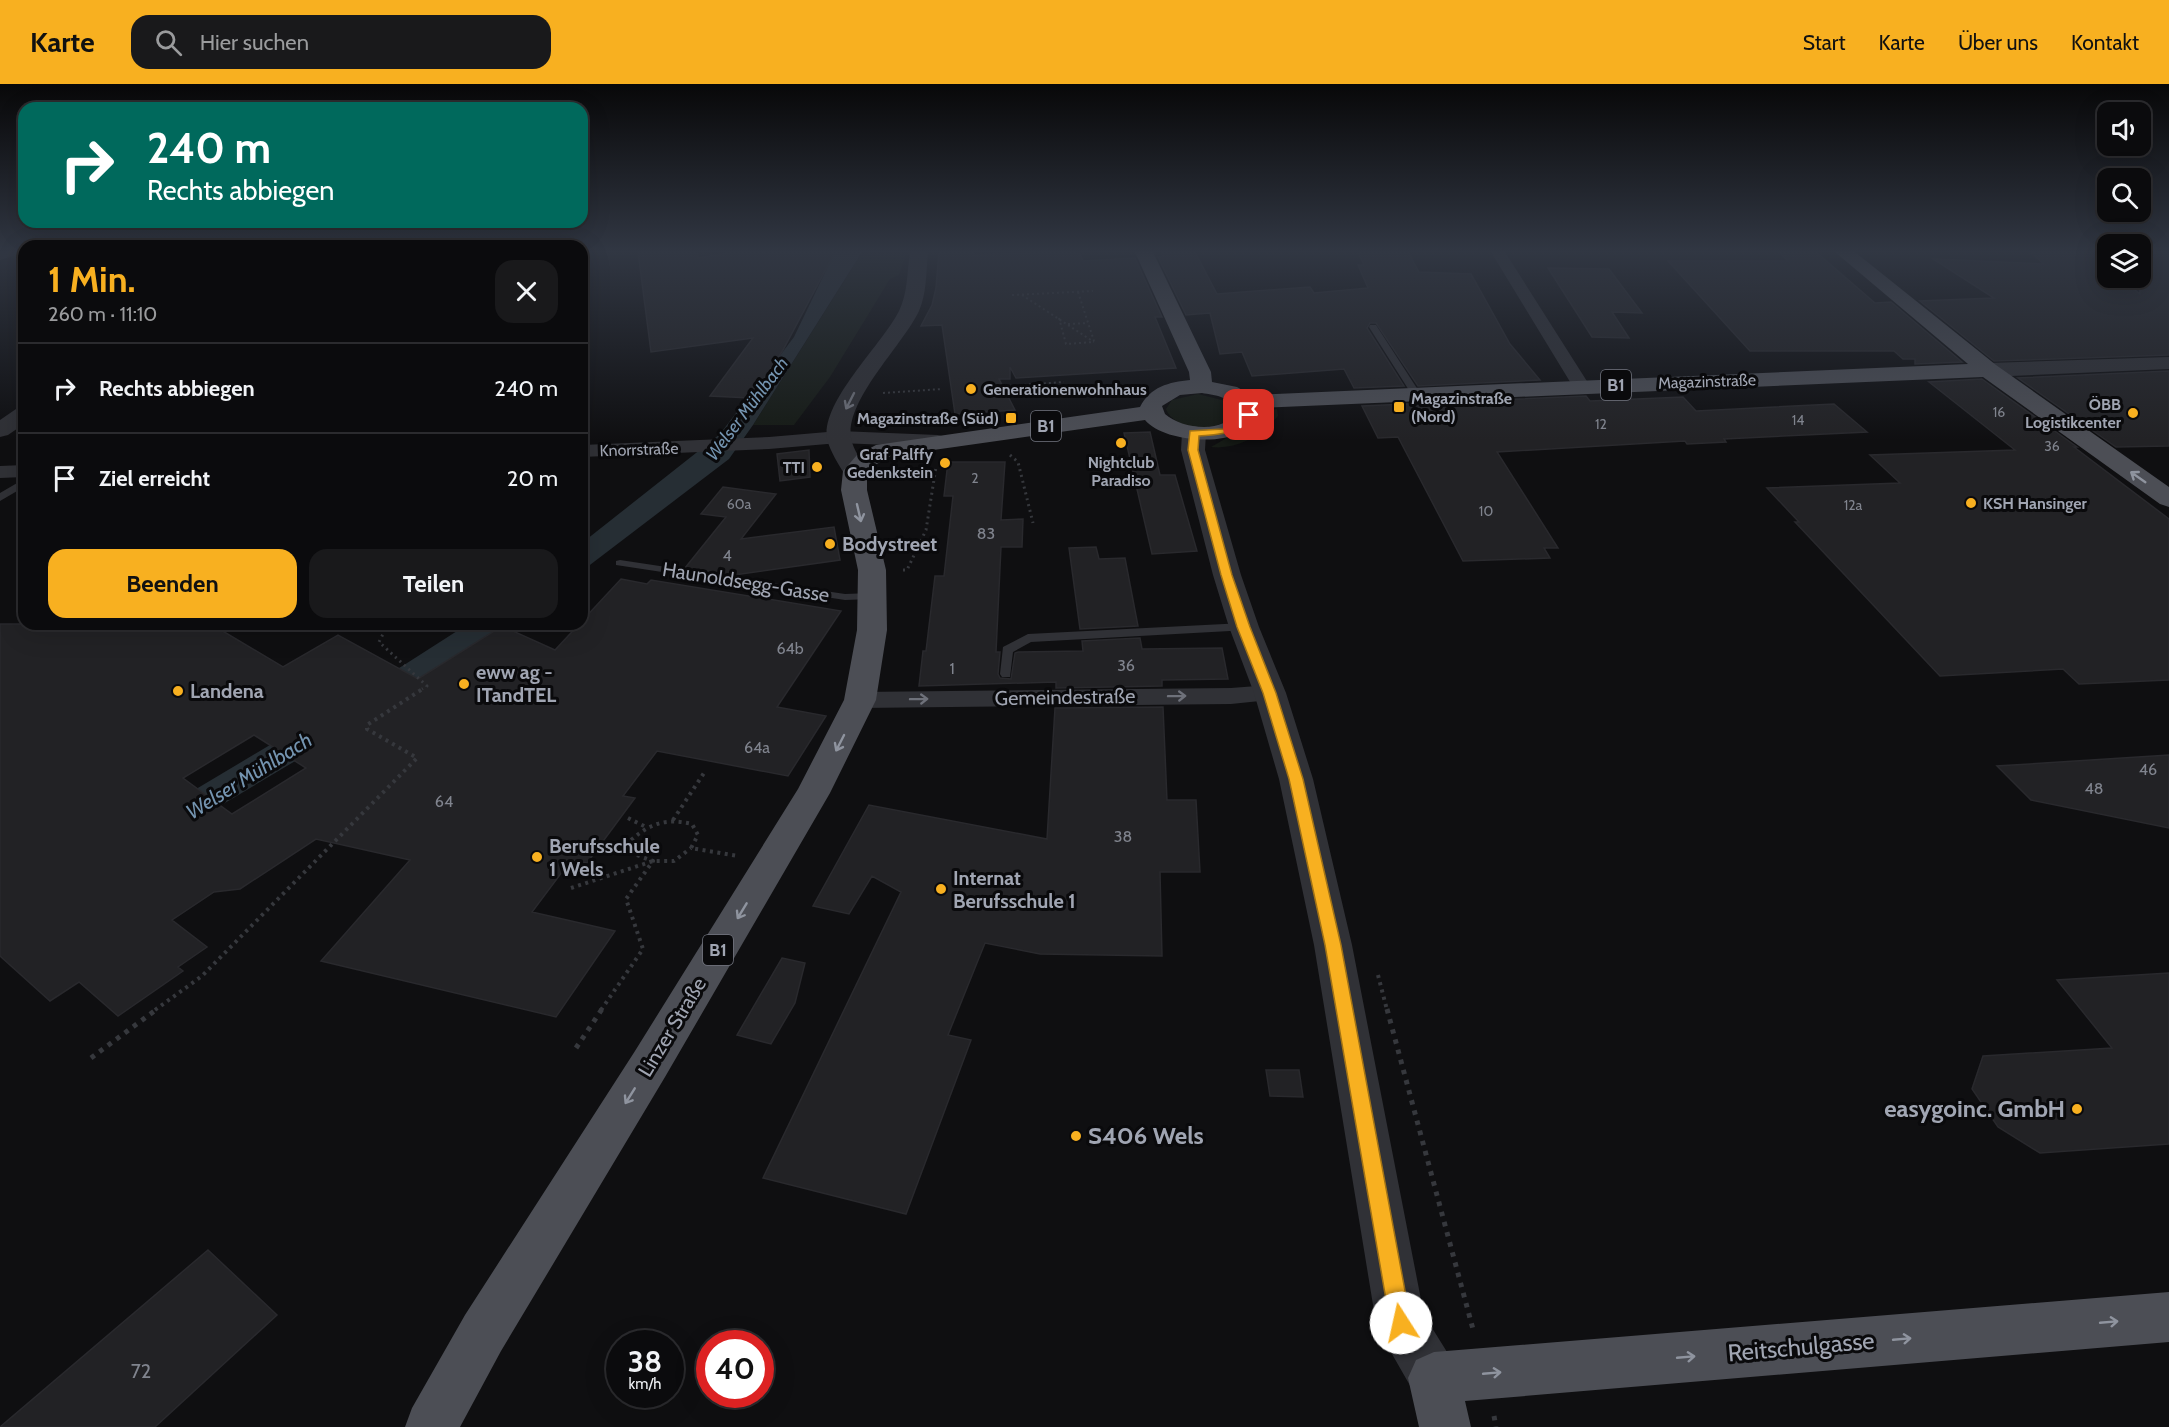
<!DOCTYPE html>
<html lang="de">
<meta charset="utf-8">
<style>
body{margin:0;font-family:Cabin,sans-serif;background:#19191b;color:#f1f3f6;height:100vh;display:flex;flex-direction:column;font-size:22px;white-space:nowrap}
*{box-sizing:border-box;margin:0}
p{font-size:20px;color:#9a9b9d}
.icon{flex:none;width:33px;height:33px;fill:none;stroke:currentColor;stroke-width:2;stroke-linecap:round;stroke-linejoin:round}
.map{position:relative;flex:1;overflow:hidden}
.details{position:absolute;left:18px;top:156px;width:570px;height:390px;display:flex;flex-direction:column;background:#0b0b0d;border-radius:18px;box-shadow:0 6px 24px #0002,0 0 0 2px #2b2b2e}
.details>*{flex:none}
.guide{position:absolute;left:18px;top:18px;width:570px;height:126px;border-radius:18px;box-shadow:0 6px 24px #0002,0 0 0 2px #2b2b2e;background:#00695c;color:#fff;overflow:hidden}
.buttons{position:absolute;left:2097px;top:18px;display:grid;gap:12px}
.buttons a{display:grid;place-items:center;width:54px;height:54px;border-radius:12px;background:#0b0b0d;box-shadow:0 6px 24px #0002,0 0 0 2px #2b2b2e;font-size:30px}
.speed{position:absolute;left:606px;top:1246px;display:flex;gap:12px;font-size:30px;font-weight:700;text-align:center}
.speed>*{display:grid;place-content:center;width:78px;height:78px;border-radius:50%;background:#0b0b0d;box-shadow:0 6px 24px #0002,0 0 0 2px #2b2b2e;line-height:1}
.speed small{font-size:15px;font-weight:400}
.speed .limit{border:9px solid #d22;background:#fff;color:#111}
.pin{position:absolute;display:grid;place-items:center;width:51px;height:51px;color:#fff;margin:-26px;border-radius:12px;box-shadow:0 3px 9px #0006}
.me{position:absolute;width:66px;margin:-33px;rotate:350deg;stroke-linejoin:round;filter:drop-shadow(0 0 4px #0008)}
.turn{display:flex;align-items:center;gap:21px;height:126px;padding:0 30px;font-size:27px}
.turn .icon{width:78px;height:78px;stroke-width:2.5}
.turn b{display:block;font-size:42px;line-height:51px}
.round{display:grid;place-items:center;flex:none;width:63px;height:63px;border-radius:18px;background:#19191b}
.overview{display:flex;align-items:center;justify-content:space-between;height:102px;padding:0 30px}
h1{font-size:36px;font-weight:700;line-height:45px;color:#f8b020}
.action{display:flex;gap:12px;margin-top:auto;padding:12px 30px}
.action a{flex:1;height:69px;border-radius:18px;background:#f8b020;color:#111;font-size:24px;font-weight:700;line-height:69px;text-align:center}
.action a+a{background:#19191b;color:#f1f3f6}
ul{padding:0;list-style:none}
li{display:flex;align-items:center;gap:18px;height:90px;padding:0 30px;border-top:2px solid #2b2b2e}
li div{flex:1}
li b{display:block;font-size:22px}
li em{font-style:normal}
header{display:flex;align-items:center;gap:36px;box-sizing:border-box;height:84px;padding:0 30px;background:#f8b020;color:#111}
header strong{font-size:28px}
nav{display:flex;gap:33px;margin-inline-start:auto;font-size:21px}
.search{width:420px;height:54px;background:#19191b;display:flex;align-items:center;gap:15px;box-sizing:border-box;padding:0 21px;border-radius:18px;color:#9a9b9d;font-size:22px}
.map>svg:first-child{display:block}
.green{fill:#161b16}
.water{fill:#262e34}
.building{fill:#222225;stroke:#29292d;stroke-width:1.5;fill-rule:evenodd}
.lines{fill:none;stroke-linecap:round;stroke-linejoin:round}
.path-far3{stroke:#36383d;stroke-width:2;stroke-dasharray:2 3;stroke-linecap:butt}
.path-far2{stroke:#36383d;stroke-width:3;stroke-dasharray:2 4;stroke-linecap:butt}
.path-far1{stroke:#36383d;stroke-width:4;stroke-dasharray:3 4.5;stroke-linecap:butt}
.path{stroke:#36383d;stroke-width:5;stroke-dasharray:4.5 6;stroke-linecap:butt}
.service{fill:#303136;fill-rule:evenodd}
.minor{fill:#303136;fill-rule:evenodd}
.tertiary{fill:#303136;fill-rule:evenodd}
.primary{fill:#4c4e55;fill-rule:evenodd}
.oneway{stroke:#6e717a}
.oneway2{stroke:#8f949f}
.route{fill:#f8b020;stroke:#a17215;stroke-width:1.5}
.poi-dot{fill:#f8b020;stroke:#0a0a0c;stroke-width:2}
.labels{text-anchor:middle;stroke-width:6;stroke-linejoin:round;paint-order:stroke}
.far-number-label{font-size:14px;fill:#80848e}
.far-street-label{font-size:16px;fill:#a0a5b2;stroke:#0a0a0c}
.far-poi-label{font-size:16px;font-weight:bold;fill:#a0a5b2;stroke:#0a0a0c;text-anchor:end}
.number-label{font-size:16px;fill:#80848e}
.shield{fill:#0a0a0c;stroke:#737680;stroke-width:1.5}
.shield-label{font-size:18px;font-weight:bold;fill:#a0a5b2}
.far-water-label{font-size:18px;font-style:italic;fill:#7494b0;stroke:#0a0a0c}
.poi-label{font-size:20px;font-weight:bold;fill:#a0a5b2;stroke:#0a0a0c;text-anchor:start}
.street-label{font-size:20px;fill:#a0a5b2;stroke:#0a0a0c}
.near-number-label{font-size:20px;fill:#80848e}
.water-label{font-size:21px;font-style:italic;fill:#7494b0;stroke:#0a0a0c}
.near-poi-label{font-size:24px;font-weight:bold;fill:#a0a5b2;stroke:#0a0a0c;text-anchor:end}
.near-street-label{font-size:24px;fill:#a0a5b2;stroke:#0a0a0c}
</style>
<header>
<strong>Karte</strong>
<div class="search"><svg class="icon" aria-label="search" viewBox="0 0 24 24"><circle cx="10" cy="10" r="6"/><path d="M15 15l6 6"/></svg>Hier suchen</div>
<nav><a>Start</a><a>Karte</a><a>Über uns</a><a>Kontakt</a></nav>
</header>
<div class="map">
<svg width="2169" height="1343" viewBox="0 0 2169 1343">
<rect width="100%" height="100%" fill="#0f0f11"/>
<path class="green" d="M906,170l-7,21 -9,4 -60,98 -36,48h-41l107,-169z
M1198,310l28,7 8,10c-8,23 -60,21 -68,-2l6,-9z
M1277,325l1,7c-17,19 -40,34 -67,31l19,-11 10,-2 11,-7 4,-8 9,-8z"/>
<path class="water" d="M835,168h27l-109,173 -24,34 -147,112v-28l138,-109 74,-97z
M468,540h44l-158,102 -354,211v-31l404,-241z"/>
<path class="building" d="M638,168h59l1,6 37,-6h100l-52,98 -32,48 -41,-2 43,-58 -102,14z
M939,168h35l-1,3 96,-3 11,2 3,7 52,-3 27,59h-7l21,51 -160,10 -6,-11v12h-11l16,31 -60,4 -13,-89 -21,1 11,-21 4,-17z
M1161,168h34l22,42 93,-7 4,6 54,-5 -10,-23h6l-6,-13h50l11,20 52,2 39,70 30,36 -122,6 -42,-63h-6l-3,5 37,58 -50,2 -10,-19 -92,7 -10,-24 -22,2 -10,-41 -24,2 -28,-58 6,-1z
M1779,168h37l59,51 16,-1 71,60 -47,2v-5h-12l-9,-8h-144l-82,-90h120z
M2030,168h59l19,15v11h12l20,16v-42h29v103l-175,6 -74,-60 74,-3 -61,-39 111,5z
M1548,184l61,1 33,44 -30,-1 17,26 -37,-1z
M2169,287v75l-53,1 -98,-69z
M1982,295l95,68h-3l95,72v161l-90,4 -16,-15 -123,7 -145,-154h4l-32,-34 133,-5 -30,-28 145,-5 -86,-68z
M1586,312l4,5 93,-4 13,14 138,-7 33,28 -143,7 2,3 -39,2 -2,-3 -188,11 61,96h-14l6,10 -87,3 -65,-124 -20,1 -16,-32z
M1150,348l10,43h15l22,76 -45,3 -28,-121z
M809,366l1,27 -30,4 -3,-27z
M948,378h57l-4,58 22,-1 -1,28h-21l-5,105h4l-2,22 2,4 11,1 4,-26 3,-1 65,-1 -1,-10 58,-3 2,11 80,-1 6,31 -66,1v6l-106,2v-6l-137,4 4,-35h3l9,-75h9l9,-80h-9z
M723,403l53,7 -35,45 93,-12 6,33 -106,15 -49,-7 41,-51 -25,-3z
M1096,463l3,12 26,-1 13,68 -58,3 -11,-81z
M621,495l26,5 4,-4 190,31 -64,96 49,9 -38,60 -131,-25 -34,45 12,2 -48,65 -16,-3 -39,52 83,19 -59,86 -235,-56 89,-101 -94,-21 -76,50 -26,3 -42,28 35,27 -29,20 5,4 -65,45 -39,-34 -29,19 -50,-45v-332h211l72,43 55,-32 80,44 84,-53 53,24zM254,651l52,33 -74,46 -49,-36z
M1163,623l4,93h29l4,72h-40l2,84 -122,-2 -55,-11 -37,92 23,5 -65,174 -143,-36 138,-286 -29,-16 -23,38 -36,-8 56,-101 178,34 8,-131z
M2169,671v73l-138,-28 -34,-34z
M782,874l23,5 -10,40 -24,41 -34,-9z
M2169,889v171l-129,9 -42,-26 -26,-38 11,-33 129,-8 -55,-68z
M1266,986h33l4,27 -33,-1z
M208,1166l69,65 -122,112h-155z"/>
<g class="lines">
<path class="path-far3" d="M1078,208l16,49
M1012,211l81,-4
M1022,211l72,47
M1059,234l7,26 28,-2
M1068,240l20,-1
M994,303l70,-5
M883,309l59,-4"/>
<path class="path-far2" d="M1010,371l8,7 15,61
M903,486h4l19,-40 10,-63
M388,540l-9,18 48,44 -5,3"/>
<path class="path-far1" d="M628,734l18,9
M673,736l33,-50
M571,804l82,-27h21l17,-13
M1378,891l9,35
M155,926l47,-34 215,-218 -50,-29v-4l57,-37
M601,926l42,-61 -17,-50 27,-38 -22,-8v-13c20,-17 35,-22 61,-16l6,11 -7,13 47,8"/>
<path class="path" d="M1387,925l87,324
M576,964l26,-39
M91,974l66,-49
M1494,1332l2,11"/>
<path class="service" d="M1370,241h6l44,68 -2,2h-6l-43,-68z
M24,395v8l-24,14v-8z
M620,476l225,34 27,-1 6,3 -6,3 -27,1 -229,-35v-4z
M1244,539l4,1 2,3 -2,3 -217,12 -18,10 -3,25h-8l-2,-3 3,-27 25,-13z"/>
<path class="minor" d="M0,168h18l-2,3 -16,5z
M1491,168h14l85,134 -3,4h-12z
M839,347l99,4 7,2 2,4 -2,4 -7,2 -99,-4 -70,6 -187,8v-12l187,-8z
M24,381v12l-24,1v-12z
M1270,601l9,2 3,6 -3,6 -48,5 -371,4 -9,-2 -3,-6 3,-6 9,-2 371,-4z"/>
<path class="tertiary" d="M910,168h18c-2,19 -1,41 -9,59 -16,34 -74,89 -68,127 2,12 11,23 16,33l-3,5 -9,2 -9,-2c-7,-10 -16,-25 -19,-37 -6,-38 55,-94 72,-128 9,-18 8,-40 11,-59z
M2169,273v12l-181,8 -8,-2 -3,-5 3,-5 8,-2z
M24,323v17l-16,11 -8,2v-17l16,-11z
M1194,342l8,2 4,5 -1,17 36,125 18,52 27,66 27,86 39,166 72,370 28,45 8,18 -8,18 -18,8 -18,-8 -32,-56 -8,-17 -62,-378 -35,-166 -25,-86 -25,-66 -16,-52 -32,-125 1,-17 4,-5z"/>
<path class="primary" d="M1135,168h18l58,120 1,10 25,5 14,8 717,-31 -133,-112h20l141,113 173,122v20l-9,-3 -177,-127 -724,31c-1,42 -93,38 -114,12l-254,36 -16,9 -8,8v17l19,80 1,60 -11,70 -46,93 -165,284 -164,274 -41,76h-55l7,-19 53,-93 170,-264 163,-262 46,-89 13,-70 1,-60 -17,-80 2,-19 14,-16 19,-10 264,-38c10,-20 29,-25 50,-27l-1,-8zM1202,309c13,2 29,4 35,17 -12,25 -55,19 -72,4l-3,-8 18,-11z
M2169,1208v50l-704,59 6,26h-52l-11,-49 8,-18 18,-8z"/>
</g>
<defs><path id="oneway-shaft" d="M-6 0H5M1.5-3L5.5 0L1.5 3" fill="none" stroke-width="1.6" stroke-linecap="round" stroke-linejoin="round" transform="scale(1.5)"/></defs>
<g class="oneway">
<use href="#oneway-shaft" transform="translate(850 317) rotate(117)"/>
<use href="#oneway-shaft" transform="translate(1177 612) rotate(-1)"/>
<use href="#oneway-shaft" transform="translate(919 615) rotate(-1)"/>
</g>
<g class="oneway2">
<use href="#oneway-shaft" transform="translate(2138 393) rotate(-145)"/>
<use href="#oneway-shaft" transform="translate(859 429) rotate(77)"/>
<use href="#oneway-shaft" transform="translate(840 659) rotate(117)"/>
<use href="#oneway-shaft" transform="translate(742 827) rotate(121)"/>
<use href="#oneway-shaft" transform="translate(630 1012) rotate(122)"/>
<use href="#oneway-shaft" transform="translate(2109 1238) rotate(-5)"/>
<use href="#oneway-shaft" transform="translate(1902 1255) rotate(-5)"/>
<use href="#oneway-shaft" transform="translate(1686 1273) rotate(-5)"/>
<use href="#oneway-shaft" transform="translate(1492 1289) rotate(-5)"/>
</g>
<linearGradient id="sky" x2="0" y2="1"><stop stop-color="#080809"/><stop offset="0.47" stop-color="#313743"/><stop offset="1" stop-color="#313743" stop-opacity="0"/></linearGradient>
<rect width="2169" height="356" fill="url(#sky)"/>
<path class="route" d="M1249,328l4,3c-17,20 -30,19 -54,21l-1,14 34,125 18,52 26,66 27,86 38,166 70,378 -3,7 -7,3 -8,-3 -3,-7 -65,-378 -36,-166 -26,-86 -26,-66 -16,-52 -33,-125 2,-19 33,-2 10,-4z"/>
<g class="poi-dot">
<circle cx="971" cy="305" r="6"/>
<rect x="1393" y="317" width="12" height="12" rx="3"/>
<circle cx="2133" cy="329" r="6"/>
<rect x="1005" y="328" width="12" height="12" rx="3"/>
<circle cx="1121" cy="359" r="6"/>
<circle cx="945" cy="379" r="6"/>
<circle cx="817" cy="383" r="6"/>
<circle cx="1971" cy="419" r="6"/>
<circle cx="830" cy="460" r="6"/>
<circle cx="464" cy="600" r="6"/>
<circle cx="178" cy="607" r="6"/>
<circle cx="537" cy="773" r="6"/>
<circle cx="941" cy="805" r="6"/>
<circle cx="2077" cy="1025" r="6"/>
<circle cx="1076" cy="1052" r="6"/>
</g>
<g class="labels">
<g class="far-number-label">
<text x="1999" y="333">16</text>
<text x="1798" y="341">14</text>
<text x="1601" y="345">12</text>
<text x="2052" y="367">36</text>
<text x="975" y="399">2</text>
<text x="739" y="425">60a</text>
<text x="1853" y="426">12a</text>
<text x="1486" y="432">10</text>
</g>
<g class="far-street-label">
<text transform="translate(1707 297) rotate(-2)" y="6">Magazinstraße</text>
<text transform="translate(639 365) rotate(-2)" y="6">Knorrstraße</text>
</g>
<g class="far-poi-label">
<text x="983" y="311" text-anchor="start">Generationenwohnhaus</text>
<text x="1411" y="320" text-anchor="start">Magazinstraße<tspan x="1411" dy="18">(Nord)</tspan></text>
<text x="2121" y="326">ÖBB<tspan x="2121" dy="18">Logistikcenter</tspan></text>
<text x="999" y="340">Magazinstraße (Süd)</text>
<text x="933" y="376">Graf Palffy<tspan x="933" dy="18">Gedenkstein</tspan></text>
<text x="1121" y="384" text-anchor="middle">Nightclub<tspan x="1121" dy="18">Paradiso</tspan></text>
<text x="805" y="389">TTI</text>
<text x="1983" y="425" text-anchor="start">KSH Hansinger</text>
</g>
<g class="number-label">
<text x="986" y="455">83</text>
<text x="727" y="477">4</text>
<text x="790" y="570">64b</text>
<text x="1126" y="587">36</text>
<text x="952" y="590">1</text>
<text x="757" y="669">64a</text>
<text x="2148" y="691">46</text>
<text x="2094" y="710">48</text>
<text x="444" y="723">64</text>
<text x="1123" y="758">38</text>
</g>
<g class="shield">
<rect x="1601" y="286" width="30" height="30" rx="4.5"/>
<rect x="1031" y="327" width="30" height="30" rx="4.5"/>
<rect x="703" y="851" width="30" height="30" rx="4.5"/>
</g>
<g class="shield-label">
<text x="1616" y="307">B1</text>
<text x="1046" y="348">B1</text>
<text x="718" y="872">B1</text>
</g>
<g class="far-water-label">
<text transform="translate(747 325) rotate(-53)" y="6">Welser Mühlbach</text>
</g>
<g class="poi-label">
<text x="842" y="467">Bodystreet</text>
<text x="476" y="595">eww ag -<tspan x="476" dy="23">ITandTEL</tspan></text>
<text x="190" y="614">Landena</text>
<text x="549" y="769">Berufsschule<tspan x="549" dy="23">1 Wels</tspan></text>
<text x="953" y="801">Internat<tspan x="953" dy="23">Berufsschule 1</tspan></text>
</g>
<g class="street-label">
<text transform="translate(746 498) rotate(9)" y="7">Haunoldsegg-Gasse</text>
<text transform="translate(1065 613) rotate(-1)" y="7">Gemeindestraße</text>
<text transform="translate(672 943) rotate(-59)" y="7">Linzer Straße</text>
</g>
<g class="near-number-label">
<text x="141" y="1294">72</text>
</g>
<g class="water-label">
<text transform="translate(249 692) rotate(-32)" y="7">Welser Mühlbach</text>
</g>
<g class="near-poi-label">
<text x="2065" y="1033">easygoinc. GmbH</text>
<text x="1088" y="1060" text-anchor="start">S406 Wels</text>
</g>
<g class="near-street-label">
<text transform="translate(1801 1263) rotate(-5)" y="8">Reitschulgasse</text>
</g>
</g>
</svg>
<div class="buttons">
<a><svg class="icon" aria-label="sound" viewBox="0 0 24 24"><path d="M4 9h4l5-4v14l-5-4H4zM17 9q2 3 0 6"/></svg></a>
<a><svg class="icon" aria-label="search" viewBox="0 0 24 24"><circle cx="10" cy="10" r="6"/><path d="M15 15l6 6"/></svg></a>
<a><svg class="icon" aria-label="layers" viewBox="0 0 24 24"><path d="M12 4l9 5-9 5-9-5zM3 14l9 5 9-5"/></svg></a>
</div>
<div class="speed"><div>38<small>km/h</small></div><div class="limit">40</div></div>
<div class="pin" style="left:1249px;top:331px;background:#d93025"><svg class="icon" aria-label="arrive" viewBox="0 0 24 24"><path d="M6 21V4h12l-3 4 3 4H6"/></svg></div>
<svg class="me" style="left:1401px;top:1239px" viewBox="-20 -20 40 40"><circle r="19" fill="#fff"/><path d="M0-13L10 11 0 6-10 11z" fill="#f8b020"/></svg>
<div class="guide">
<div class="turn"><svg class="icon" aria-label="right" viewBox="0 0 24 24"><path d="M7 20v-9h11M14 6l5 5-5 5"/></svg><div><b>240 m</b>Rechts abbiegen</div></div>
</div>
<section class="details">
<div class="overview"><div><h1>1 Min.</h1><p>260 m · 11:10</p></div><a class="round"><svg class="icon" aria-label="close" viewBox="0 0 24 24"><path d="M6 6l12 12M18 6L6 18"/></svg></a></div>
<ul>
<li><svg class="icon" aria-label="right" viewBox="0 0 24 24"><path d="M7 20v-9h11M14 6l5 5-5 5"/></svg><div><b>Rechts abbiegen</b></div><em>240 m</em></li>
<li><svg class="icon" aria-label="arrive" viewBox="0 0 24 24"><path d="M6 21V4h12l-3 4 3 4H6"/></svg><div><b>Ziel erreicht</b></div><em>20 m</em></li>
</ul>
<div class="action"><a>Beenden</a><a>Teilen</a></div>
</section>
</div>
